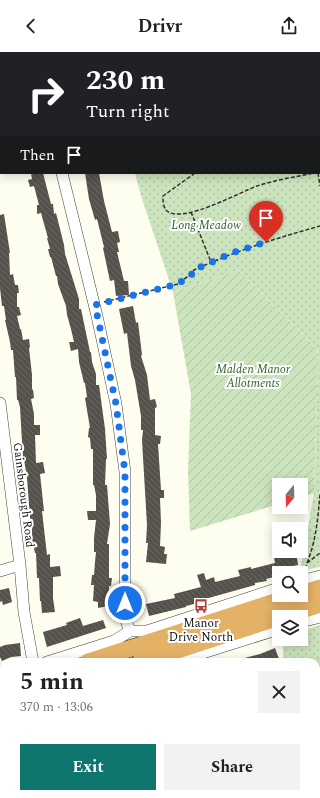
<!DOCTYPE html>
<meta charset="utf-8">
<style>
body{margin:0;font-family:Spectral,serif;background:#f2f2f2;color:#222;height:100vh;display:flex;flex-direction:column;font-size:15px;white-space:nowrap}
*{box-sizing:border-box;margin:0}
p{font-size:13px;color:#767676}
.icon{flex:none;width:22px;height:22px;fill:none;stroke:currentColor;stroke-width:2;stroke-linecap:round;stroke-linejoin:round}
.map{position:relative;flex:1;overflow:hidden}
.panel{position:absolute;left:0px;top:606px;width:320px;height:140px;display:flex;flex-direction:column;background:#fff;border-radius:12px 12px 0 0;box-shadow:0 2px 10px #0003}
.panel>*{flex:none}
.guide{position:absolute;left:0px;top:0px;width:320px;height:122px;box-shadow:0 2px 10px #0003;background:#202124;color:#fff;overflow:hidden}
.needle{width:26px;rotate:199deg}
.tools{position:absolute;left:272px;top:426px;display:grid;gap:8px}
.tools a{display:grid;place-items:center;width:36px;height:36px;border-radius:0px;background:#fff;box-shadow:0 2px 10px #0003;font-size:20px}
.pin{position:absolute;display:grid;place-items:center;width:34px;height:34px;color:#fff;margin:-41px -17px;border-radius:50% 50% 50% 0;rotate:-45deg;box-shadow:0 0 4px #0007}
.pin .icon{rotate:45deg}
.me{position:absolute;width:44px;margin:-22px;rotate:0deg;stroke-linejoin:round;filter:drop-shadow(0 0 3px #0008)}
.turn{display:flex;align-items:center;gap:14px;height:84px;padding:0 20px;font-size:18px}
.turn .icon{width:52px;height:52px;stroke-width:2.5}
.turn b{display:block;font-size:28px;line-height:34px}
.then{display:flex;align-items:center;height:38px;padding:0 20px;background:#0003;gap:8px;font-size:15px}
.round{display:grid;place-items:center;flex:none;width:42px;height:42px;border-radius:0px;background:#f2f2f2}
.headline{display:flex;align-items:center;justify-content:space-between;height:68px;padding:0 20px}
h1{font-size:24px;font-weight:700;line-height:30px}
.button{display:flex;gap:8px;margin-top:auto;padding:8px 20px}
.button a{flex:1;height:46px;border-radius:0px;background:#0f766e;color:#fff;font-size:16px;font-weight:700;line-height:46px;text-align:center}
.button a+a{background:#f2f2f2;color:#222}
header{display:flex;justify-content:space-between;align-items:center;height:52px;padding:0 20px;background:#fff;font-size:18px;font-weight:700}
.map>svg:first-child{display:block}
.park{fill:url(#park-dots)}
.garden{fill:url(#garden-furrows)}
.pitch{fill:#deedce}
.building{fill:url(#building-back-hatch)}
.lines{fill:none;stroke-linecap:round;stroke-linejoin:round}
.minor-casing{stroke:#414141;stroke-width:12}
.highway-casing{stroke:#1f1f1f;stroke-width:18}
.path{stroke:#303030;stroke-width:1.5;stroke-dasharray:4 2;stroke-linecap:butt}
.minor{stroke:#fff;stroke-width:11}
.highway{stroke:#e4b267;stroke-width:17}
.route{stroke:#1a73e8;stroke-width:7;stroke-dasharray:0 12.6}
.labels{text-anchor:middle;stroke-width:4;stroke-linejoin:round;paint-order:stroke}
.park-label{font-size:12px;font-style:italic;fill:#295f25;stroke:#fff}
.street-label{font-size:12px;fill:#0e0e0e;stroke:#fff}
.poi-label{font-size:12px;fill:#0e0e0e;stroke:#fff}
</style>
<header><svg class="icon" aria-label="back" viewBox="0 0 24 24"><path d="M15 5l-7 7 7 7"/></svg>Drivr<svg class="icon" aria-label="share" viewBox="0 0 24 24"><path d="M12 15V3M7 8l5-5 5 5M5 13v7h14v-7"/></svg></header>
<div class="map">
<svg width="320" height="746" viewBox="0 0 320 746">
<defs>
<pattern id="park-dots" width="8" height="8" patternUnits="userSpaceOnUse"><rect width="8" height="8" fill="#cce4bd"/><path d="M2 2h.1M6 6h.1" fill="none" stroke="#aec2a1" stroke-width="1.8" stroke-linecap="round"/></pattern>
<pattern id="garden-furrows" width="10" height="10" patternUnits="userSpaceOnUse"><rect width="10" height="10" fill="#cce4bd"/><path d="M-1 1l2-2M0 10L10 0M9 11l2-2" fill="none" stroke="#aec2a1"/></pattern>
<pattern id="building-back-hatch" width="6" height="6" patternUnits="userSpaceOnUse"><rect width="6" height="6" fill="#55514b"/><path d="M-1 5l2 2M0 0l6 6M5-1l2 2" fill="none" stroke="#696561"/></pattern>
</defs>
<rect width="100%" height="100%" fill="#fdfdf0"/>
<path class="park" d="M192,0h128v515l-19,4v-5l13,-73 4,-132 -1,-13 -78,-78 -66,22 -32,-96 -6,-23h184v-120h-130z
M320,573v97h-4v-60h-33v-23h18v-8z"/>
<path class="garden" d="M239,218l78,78 1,13 -4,132 -13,4v-12h-22v19l-89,27 -2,-60 3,-77 -18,-102z"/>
<path class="pitch" d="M316,679h4v67h-280l1,-4h275z"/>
<path class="building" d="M31,121h12l8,31h2l1,10 2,-1 8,32 1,9 14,45v10h2l9,43h1l1,10 4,12v11h3l6,44 2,30h-1l-1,26h2l3,39 -3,20h2v34h3l-1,8h-2l-1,20 -10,2v-6l-5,-1 1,-16h-3l1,-10h2l1,-13 1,-10h-2v-14l2,-18h-8l-1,-9h9v-16l-2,-10h-1v-36h-2l-1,-11 -2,-1 1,-9h1l-5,-30 2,-1 -2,-14h-1l-5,-21 -1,-13 -7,2 -2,-9h5l-3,-13 -4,-14 -1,-9 -8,-22 -1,-8h-1l-5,-19h-1l-2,-8h2l-3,-11h1l-7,-25 -4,1v-9h2l-5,-19 -4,1 -2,-7 4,-1z
M85,121h14l5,28 8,31 6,-1 2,11 -3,1 2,9h-2l7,29h4l1,14 -13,1 -2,-16 -4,1 -7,-33 1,-1 -7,-28 -2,1 -6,-21z
M4,162l6,39h-1l1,22 3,-1 2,11h3l1,8h-2v14h2l2,8 -4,1 3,13h1l2,11 6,-1 1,8 -1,1 3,27v15l1,-1 1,9 -3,1 3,15v11h6v10h-5l1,28 7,-1 2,11 -5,1 4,37h-2l5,44 3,-1v13l10,-1 1,10 -8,1v21l2,14 -13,1 -1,-12h-1l-1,-23h-2l-1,-25h-1l-3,-13v-16l-2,-6 -3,-40 -3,-19h-1l-3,-52 -2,-7h-1l-1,-23h-1l-2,-27h-2l-1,-8 -5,-22h1l-2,-14h-2l-2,-18v-73z
M133,254l3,17 2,-1 4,33 -1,1 6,19 3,25 5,-1 2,8 -2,1v27l6,1 -1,8h-2l3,46h3v8h-4l1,25 -1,23 5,1 -1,7h3l-1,10 -20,-2 2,-19h-2l1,-18 -5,-85 1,-10h-2v-14l-6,-36 -4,-14 -4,-33 -3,1 -5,-25z
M273,499h23l2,14 -11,2 1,5 -9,1 -2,1 1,2 -12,3 1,2 -12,2v2l-50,14 1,2 -20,5v1l-37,9 -3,-12 29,-6 -1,-4 27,-7 -4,-12 7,-2 2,7 8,-3 1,5 25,-6 -2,-6 13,-3v2l24,-6z
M9,536l3,14 -9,3 -1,-4 -2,1v-12z
M80,566l3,8 20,-6 3,8 -59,19 -4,-15 24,-7 -1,-2z
M20,591l1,13 -10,1 -9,4 -2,-4v-10l5,-2z
M275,596l4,11 -11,3h-30l-1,-2 23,-6z"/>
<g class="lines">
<defs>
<path id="minor" d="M39,1l2,-1
M0,16h1
M62,121l35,143 19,88 9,68v146l5,13
M0,351l20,162 4,47 9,50
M0,519l20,-6
M301,529l19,-5
M301,570l19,-5
M47,610l67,-21 16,-10h17l132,-43
M174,610l105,-33
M0,625l4,-1
M0,664l4,-1"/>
<path id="highway" d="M301,542l19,-6
M280,565l40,-13
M88,610l209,-67
M140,610l139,-45
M0,638l4,-1
M0,655l4,-2"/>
</defs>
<use href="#minor" class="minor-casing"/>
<use href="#highway" class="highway-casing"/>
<path class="path" d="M310,0v1
M319,26l1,-1
M319,60v1
M319,83l1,-1
M319,113h1
M195,121l-32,23c0,6 0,11 4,15 16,13 73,-19 90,-25 18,-6 38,-9 57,-13
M318,121l2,13
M191,160l20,50
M104,250l74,-18 14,-11 2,-3c41,-19 83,-32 126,-44
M307,511c9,-22 11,-45 13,-69
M306,517l1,-6 13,-10
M316,672l4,-1
M29,746l1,-4"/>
<use href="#minor" class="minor"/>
<use href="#highway" class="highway"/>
</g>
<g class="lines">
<path class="route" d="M125,551v-131l-9,-68 -21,-99 83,-21 14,-10 2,-4 38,-17 34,-11"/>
</g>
<defs>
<symbol id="bus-bare" viewBox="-9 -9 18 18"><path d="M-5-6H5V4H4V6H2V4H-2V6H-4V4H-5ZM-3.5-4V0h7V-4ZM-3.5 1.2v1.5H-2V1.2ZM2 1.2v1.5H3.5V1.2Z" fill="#af4135" stroke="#fff" stroke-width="2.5" paint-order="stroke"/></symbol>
</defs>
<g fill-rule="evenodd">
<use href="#bus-bare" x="191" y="544" width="20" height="20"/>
</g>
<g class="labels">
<g class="park-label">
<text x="206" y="177">Long Meadow</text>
<text x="253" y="321">Malden Manor<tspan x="253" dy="14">Allotments</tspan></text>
</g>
<g class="street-label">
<text transform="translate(24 443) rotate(83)" y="4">Gainsborough Road</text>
</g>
<g class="poi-label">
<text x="201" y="575">Manor<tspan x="201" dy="14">Drive North</tspan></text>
</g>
</g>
</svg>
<div class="tools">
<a><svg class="needle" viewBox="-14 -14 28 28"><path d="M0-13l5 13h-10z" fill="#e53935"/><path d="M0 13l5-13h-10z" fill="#767676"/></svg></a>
<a><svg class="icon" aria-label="sound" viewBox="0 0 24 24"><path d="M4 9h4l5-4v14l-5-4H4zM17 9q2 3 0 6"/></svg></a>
<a><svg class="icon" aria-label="search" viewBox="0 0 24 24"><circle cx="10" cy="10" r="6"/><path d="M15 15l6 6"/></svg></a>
<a><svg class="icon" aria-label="layers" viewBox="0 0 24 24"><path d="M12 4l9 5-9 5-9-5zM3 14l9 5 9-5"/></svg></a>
</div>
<div class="pin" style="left:266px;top:190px;background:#d93025"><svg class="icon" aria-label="arrive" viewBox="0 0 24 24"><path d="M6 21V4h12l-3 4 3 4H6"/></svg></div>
<svg class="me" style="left:125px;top:551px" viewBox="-20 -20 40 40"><circle r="17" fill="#1a73e8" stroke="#fff" stroke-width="3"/><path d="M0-11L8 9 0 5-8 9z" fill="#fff"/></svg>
<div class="guide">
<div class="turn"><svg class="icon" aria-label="right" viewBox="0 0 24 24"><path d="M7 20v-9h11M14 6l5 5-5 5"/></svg><div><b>230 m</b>Turn right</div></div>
<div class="then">Then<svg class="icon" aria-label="arrive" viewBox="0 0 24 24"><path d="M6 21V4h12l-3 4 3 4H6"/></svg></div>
</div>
<section class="panel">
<div class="headline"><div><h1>5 min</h1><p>370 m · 13:06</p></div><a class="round"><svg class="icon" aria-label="close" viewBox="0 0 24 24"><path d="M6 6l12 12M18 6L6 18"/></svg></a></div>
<div class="button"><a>Exit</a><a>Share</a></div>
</section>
</div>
